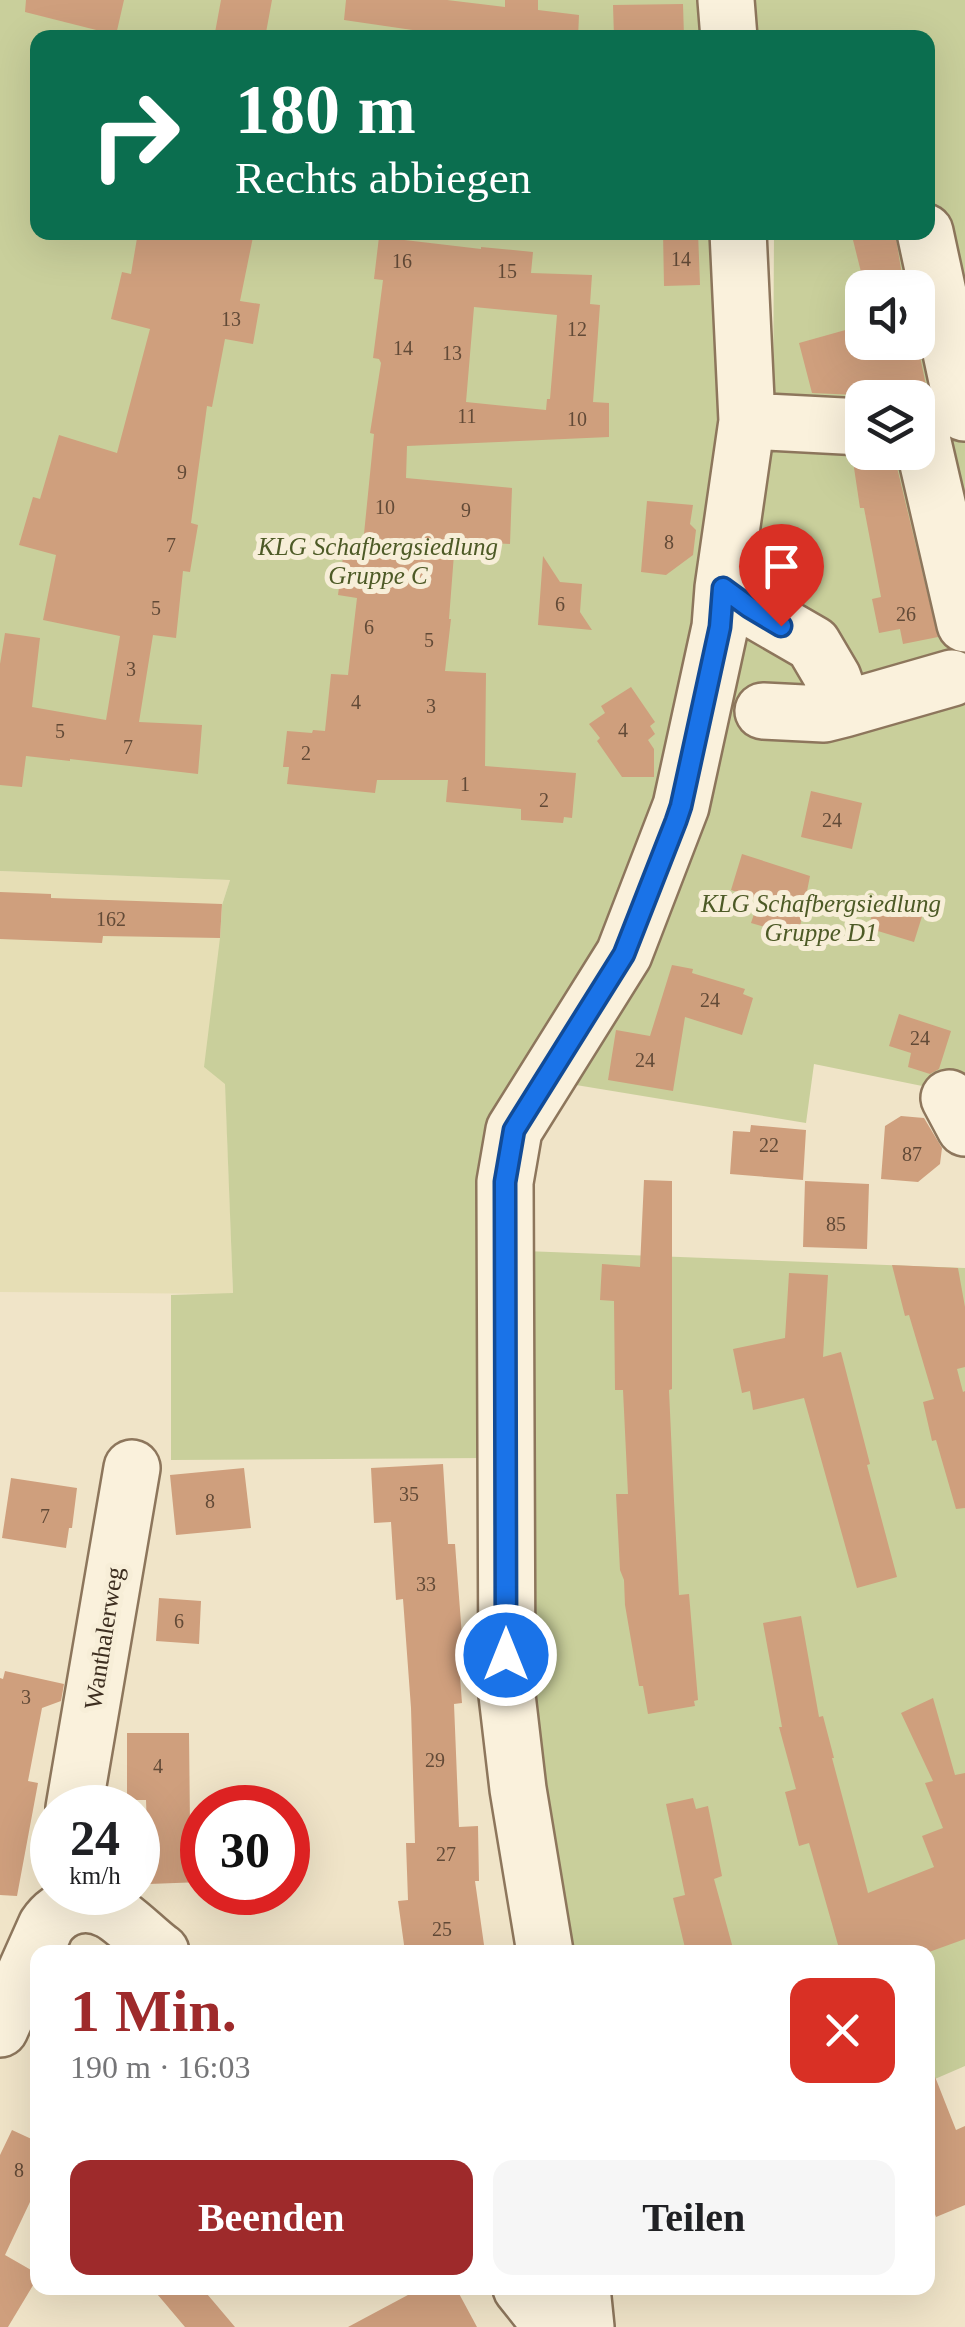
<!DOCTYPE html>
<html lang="de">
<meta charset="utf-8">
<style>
body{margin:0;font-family:"Times New Roman",serif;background:#f6f6f6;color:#202124;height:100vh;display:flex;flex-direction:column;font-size:38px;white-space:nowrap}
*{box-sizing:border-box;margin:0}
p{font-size:32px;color:#757577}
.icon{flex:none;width:55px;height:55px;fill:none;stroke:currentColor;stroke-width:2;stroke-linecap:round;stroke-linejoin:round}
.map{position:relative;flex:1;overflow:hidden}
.sheet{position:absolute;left:30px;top:1945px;width:905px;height:350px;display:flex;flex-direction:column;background:#fff;border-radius:20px;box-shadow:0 10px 40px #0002}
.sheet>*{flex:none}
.top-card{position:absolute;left:30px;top:30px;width:905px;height:210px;border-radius:20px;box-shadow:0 10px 40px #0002;background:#0b6e4f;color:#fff;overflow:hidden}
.tools{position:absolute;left:845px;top:270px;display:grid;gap:20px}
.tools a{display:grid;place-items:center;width:90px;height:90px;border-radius:20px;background:#fff;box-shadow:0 10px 40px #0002;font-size:50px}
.speed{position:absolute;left:30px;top:1785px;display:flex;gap:20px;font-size:50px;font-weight:700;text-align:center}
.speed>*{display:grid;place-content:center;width:130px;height:130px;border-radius:50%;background:#fff;box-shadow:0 10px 40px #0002;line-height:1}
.speed small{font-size:25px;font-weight:400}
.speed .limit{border:15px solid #d22;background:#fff;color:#111}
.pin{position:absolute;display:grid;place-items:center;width:85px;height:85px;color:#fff;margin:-102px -42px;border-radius:50% 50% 50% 0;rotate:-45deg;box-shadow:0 0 10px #0007}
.pin .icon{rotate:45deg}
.me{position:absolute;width:110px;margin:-55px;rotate:0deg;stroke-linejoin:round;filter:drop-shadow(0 0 8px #0008)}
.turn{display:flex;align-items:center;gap:35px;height:210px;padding:0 40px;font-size:45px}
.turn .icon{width:130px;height:130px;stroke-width:2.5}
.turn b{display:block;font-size:70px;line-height:85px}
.round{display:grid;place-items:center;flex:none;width:105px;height:105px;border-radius:20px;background:#f6f6f6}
.head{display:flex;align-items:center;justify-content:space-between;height:170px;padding:0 40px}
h1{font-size:60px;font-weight:700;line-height:75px;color:#9e2a2b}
.button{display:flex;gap:20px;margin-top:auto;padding:20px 40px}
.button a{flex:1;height:115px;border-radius:20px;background:#9e2a2b;color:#fff;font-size:40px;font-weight:700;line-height:115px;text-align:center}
.button a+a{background:#f6f6f6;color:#202124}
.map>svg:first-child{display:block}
.farmland{fill:#e6deb5}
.green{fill:#c9cf9b;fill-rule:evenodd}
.building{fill:#cf9f7d;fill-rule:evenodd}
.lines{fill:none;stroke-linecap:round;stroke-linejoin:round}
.minor-casing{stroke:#8d765c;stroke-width:60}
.minor{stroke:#faf1dc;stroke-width:55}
.route-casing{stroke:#114b97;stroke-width:25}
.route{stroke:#1a73e8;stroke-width:18}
.labels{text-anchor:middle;stroke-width:10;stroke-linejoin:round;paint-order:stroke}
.number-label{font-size:20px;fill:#624a37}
.park-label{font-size:25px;font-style:italic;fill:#4d5a26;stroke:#f7eed8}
.street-label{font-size:25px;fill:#3d2e20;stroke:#f7eed8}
</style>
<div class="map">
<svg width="965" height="2327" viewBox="0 0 965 2327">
<rect width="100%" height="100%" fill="#f0e4c8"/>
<path class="farmland" d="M0,871l230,9 -8,25 -2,33 13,356 -233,-2z"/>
<path class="green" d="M0,0h704l1,37 -667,1v194l682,1 5,190 -57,350 -38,120 -137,226 -7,339 -315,2v-165l62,-2 -8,-209 -21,-17 16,-129 2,-33 8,-25 -230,-9z
M753,0h212v1082l-28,7 -123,-25 -8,59 -236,-39 92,-146 37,-107 74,-424 1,-174 154,-1v-194l-174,-1zM862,288h56v54h-56zM862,398h56v54h-56z
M525,1251l440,17v798l-37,16v-130h-359l-36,-196z"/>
<path class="building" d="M26,0h98l-8,35 -91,-23z
M221,0h51l-7,38h-51z
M346,0h101l58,7v-7h33v10l41,5 -1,23h-146l1,-5 -89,-13z
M683,4l1,33h-70l-1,-32z
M138,232h116l-14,69 20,3 -7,40 -28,-5 -13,68 -5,-1 -16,117 7,2 -8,47 -7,-1 -7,67 -23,-3 -14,87 63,3 -4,49 -128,-15v2l-44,-5 -4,31 -22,-2v-121l5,-31 35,5 -8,69 74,13 14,-84 -77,-16 13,-65 -37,-10 14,-48 7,2 19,-64 58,18 33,-124 -39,-10 11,-47 9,2z
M663,232h35l2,53 -36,1z
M851,232h44l7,43 -38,9z
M379,237l102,12v-2l52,5 -2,21 61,2 -2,29 10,1 -7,97 16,1v34l-202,9 -1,32 106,10 -2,56 -55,-3 -6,78h2l-6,52 41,2 -1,93 91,7 -4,45 -8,-1 -1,6 -42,-3v-11l-75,-7 2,-22h-71l-2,13 -88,-9 2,-17h-6l4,-36 25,2 1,-3 12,1 6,-57 17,1 9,-77 -19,-3 7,-53 18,2 11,-110 -4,-1 11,-70 -2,-4 -6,-1 10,-78 -9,-1zM474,307l83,8 -7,84h-3l-1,11 -80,-8z
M849,329l6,24 47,-11h15l11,53 -34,3 -2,-12 -36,9 -44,-2 -13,-50z
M894,455l44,182 -35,7 -3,-15 -21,4 -7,-34 9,-2 -17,-89h-4l-7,-47z
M647,501l46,4 -3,19 6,6 -3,25 -27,20 -25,-3z
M543,556l17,26 22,2 -2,28 12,18 -54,-5z
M631,687l24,35 -5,4 5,8 -7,6 6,9v28h-32l-25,-36 3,-3 -11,-14 16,-11 -4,-7z
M811,791l51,12 -10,46 -51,-12z
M742,854l68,22 -12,61 -47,-14 8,-24 -28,-9z
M0,892l51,2v4l171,6 -2,34 -117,-2 -1,7 -102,-4z
M878,895l46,15 -10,32 -46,-14z
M672,965l21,4 -1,4 53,16 -2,5 10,4 -11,37 -57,-18 -12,74 -65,-11 8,-50 34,6z
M899,1014l52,17 -12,38 -9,5 -22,-7 3,-14 -22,-7z
M901,1116l23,2 18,30 -2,16 -22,18 -37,-3 4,-53z
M751,1125l55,5 -3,50 -73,-6 3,-43 17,1z
M644,1180l28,1v208l-3,1 5,111 5,94 10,-1 9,106 -4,1 1,5 -47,8 -5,-28h-4l-14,-81 -1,-25 -4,-10 -4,-76h12l-5,-104h-8l-1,-89 -14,-1 2,-36 38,3z
M805,1181l64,3 -2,65 -64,-2z
M892,1265l66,3 7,39v60l-8,2 6,23 2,-1v117l-9,1 -20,-69 -4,1 -9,-39 11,-3 -25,-84 -4,1z
M789,1273l39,2 -5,82 18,-5 29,112 -3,1 30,112 -40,11 -53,-190 -51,12 -3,-19 -8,2 -9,-44 52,-11z
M443,1464l5,80h7l10,132 -5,1 2,26 -8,1 5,123 19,-1 1,55h-4l10,71h-80l-7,-51 10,-1 -2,-57h9l-4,-135 -8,-109 -7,1 -5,-78 -17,1 -3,-55z
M244,1468l7,60 -75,7 -6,-60z
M11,1478l66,10 -5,40h-3l-3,20 -64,-10z
M159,1598l42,3 -2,43 -43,-3z
M801,1616l18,101 4,-1 11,42h-2l36,135 66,-26 -12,-31 21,-8 -18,-45 8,-2 -32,-68 32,-15 22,77 10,-2v166l-36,13h-89l-31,-109 -10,3 -14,-54 11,-3 -17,-62h3l-19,-104z
M5,1671l59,13 -3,17 -19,7 -14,73 10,2 -21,113 -17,-1v-217l3,1z
M127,1733h62l1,92 12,-1v58l-53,2 -3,-84h-19z
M693,1798l3,11 12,-3 14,70 -8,3 20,73h-48l-13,-54 12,-3 -19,-91z
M930,2064l26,66 9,-4v79l-29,12 -8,-22v-130z
M12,2130l26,12v43l-33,70 33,19v3l-30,50h-8v-172z
M152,2288h50l33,39h-50z
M421,2288h35l21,39h-129z"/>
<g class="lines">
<defs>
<path id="minor" d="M726,0l3,38
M925,232l39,181
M747,421l115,6
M919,425l46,199
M723,588l26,19 64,37 20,34 11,31 108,-31
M763,711l61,3 20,-5
M949,1098l16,30
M74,1808l58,-340
M545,1952l-27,-163 -11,-94 -2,-513 9,-52 110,-176 57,-148 39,-179 3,-39 24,-167 -9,-189
M0,2029l46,-103c14,-21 41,-28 64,-15 14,7 37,31 51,41
M521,2288l31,39
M582,2288l4,39"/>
</defs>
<use href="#minor" class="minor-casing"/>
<use href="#minor" class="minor"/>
</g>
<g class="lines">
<defs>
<path id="route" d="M506,1655l-1,-473 9,-52 110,-176 52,-133 5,-15 39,-179 3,-39 26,19 32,19"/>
</defs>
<use href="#route" class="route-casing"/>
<use href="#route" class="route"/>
</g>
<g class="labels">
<g class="number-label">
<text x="681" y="266">14</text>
<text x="402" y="268">16</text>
<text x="507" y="278">15</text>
<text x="231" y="326">13</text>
<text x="577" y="336">12</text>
<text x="403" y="355">14</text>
<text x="452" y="360">13</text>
<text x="467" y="423">11</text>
<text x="577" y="426">10</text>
<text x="182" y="479">9</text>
<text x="385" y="514">10</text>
<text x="466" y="517">9</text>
<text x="669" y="549">8</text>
<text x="171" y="552">7</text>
<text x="560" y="611">6</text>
<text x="156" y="615">5</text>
<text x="906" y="621">26</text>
<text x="369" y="634">6</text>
<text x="429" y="647">5</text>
<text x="131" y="676">3</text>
<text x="356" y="709">4</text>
<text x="431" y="713">3</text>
<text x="623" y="737">4</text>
<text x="60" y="738">5</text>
<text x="128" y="754">7</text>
<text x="306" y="760">2</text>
<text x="465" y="791">1</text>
<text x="544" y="807">2</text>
<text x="832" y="827">24</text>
<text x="111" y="926">162</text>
<text x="710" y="1007">24</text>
<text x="920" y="1045">24</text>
<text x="645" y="1067">24</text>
<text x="769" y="1152">22</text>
<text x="912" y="1161">87</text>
<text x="836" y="1231">85</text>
<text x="409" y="1501">35</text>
<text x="210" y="1508">8</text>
<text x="45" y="1523">7</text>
<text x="426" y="1591">33</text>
<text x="179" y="1628">6</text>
<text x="26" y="1704">3</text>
<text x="435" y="1767">29</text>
<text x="158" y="1773">4</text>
<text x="446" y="1861">27</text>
<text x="442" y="1936">25</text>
<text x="19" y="2177">8</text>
</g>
<g class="park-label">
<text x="378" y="555">KLG Schafbergsiedlung<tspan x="378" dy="29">Gruppe C</tspan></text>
<text x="821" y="912">KLG Schafbergsiedlung<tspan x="821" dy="29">Gruppe D1</tspan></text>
</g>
<g class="street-label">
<text transform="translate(103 1638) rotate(-81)" y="9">Wanthalerweg</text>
</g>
</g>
</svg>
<div class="tools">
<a><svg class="icon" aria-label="sound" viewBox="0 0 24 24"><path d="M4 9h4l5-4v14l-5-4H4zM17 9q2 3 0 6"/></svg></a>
<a><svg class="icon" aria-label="layers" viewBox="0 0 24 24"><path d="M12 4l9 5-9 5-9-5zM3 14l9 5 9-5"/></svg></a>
</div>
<div class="speed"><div>24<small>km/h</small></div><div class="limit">30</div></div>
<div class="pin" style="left:781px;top:626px;background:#d93025"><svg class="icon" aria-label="arrive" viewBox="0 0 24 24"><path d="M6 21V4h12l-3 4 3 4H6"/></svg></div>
<svg class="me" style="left:506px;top:1655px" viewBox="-20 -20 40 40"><circle r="17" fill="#1a73e8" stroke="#fff" stroke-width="3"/><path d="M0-11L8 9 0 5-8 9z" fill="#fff"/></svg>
<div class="top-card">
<div class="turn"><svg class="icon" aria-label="right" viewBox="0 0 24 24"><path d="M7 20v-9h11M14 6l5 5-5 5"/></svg><div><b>180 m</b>Rechts abbiegen</div></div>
</div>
<section class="sheet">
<div class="head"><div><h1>1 Min.</h1><p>190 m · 16:03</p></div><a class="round" style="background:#d93025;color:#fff"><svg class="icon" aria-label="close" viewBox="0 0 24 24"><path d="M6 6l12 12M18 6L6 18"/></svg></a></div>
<div class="button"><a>Beenden</a><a>Teilen</a></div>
</section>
</div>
